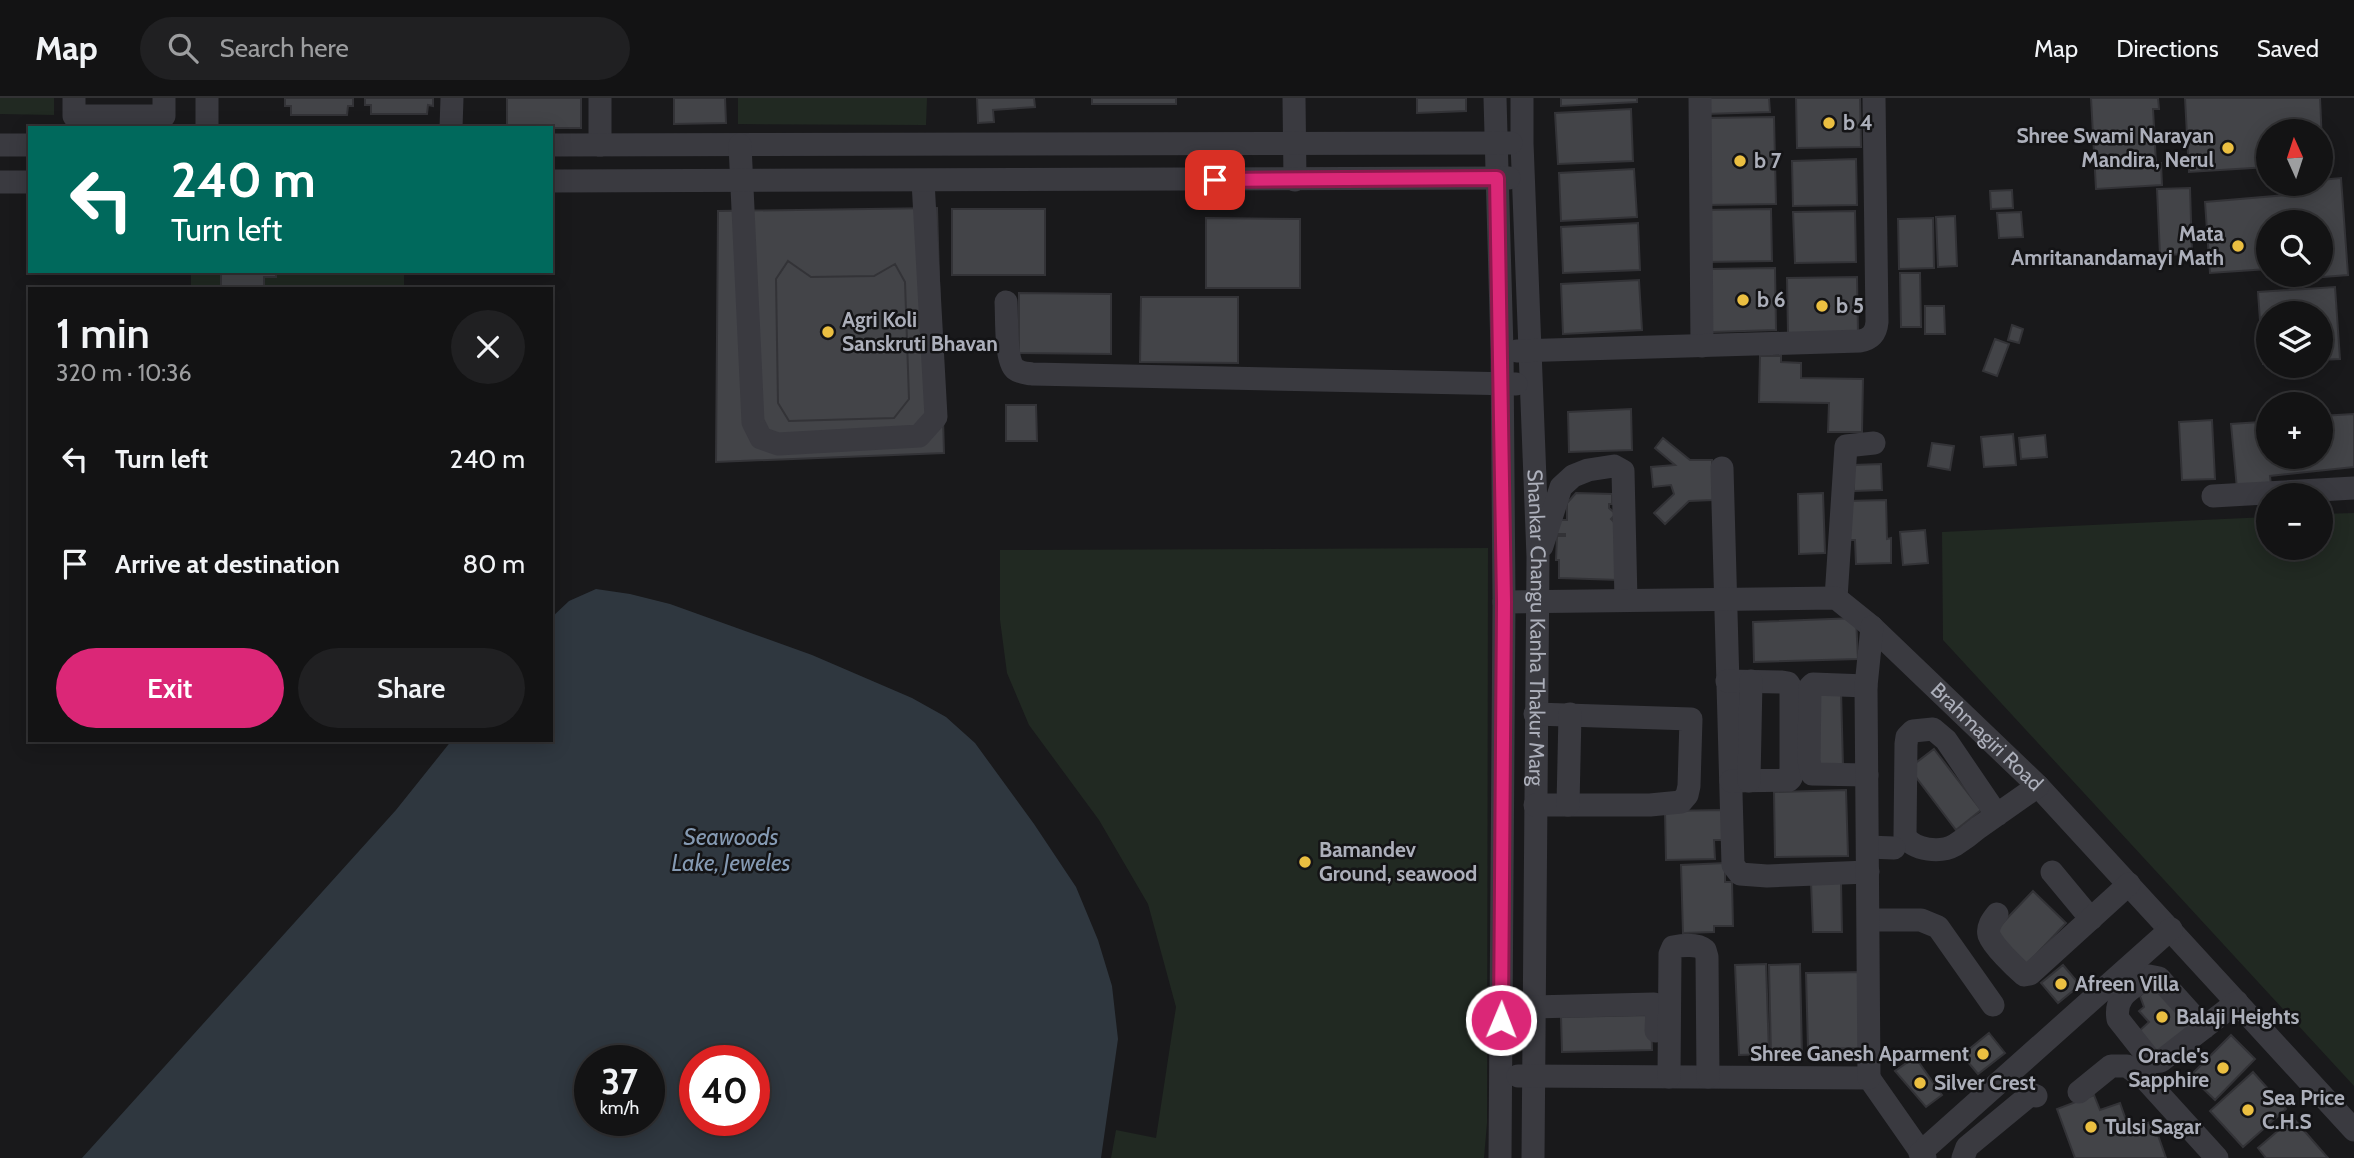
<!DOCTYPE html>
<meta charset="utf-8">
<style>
body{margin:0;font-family:Cabin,sans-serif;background:#202022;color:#f1f3f6;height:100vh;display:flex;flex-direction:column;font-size:26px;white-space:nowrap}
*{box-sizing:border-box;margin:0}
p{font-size:23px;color:#9d9ea0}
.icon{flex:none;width:38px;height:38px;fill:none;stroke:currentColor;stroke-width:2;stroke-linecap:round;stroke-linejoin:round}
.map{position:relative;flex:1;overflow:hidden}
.details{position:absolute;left:28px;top:189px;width:525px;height:455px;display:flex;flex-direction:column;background:#131314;border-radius:0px;box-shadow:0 4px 18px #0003,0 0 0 2px #323234}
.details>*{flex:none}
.top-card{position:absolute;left:28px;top:28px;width:525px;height:147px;border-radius:0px;box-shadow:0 4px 18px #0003,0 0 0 2px #323234;background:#00695c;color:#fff;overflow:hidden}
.needle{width:46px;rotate:357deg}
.buttons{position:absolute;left:2256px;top:21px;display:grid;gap:14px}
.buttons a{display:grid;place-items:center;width:77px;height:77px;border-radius:50%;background:#131314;box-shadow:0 4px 18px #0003,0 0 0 2px #323234;font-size:35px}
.speed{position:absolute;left:574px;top:947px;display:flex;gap:14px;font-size:35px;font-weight:700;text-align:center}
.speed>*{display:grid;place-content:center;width:91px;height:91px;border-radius:50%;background:#131314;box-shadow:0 4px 18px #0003,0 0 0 2px #323234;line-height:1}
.speed small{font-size:18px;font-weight:400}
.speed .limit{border:10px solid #d22;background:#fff;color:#111}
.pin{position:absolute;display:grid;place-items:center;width:60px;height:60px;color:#fff;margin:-30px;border-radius:14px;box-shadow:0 4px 10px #0006}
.me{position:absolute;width:77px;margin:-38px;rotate:1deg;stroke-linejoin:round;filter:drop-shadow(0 0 5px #0008)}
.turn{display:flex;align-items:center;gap:24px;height:147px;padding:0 28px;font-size:32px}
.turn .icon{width:91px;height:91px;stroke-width:2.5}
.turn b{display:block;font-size:49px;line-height:60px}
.round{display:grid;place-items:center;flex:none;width:74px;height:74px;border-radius:37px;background:#202022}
.summary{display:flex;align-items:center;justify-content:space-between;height:119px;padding:0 28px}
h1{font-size:42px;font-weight:600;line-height:52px}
.cta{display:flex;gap:14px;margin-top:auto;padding:14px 28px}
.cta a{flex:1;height:80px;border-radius:42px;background:#db2777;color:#fff;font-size:28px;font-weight:600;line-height:80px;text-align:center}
.cta a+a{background:#202022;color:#f1f3f6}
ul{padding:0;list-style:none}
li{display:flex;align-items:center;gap:21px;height:105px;padding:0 28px}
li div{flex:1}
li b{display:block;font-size:26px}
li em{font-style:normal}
header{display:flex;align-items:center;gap:42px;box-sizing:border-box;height:98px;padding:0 35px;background:#131314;border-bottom:2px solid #323234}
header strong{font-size:33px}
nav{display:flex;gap:38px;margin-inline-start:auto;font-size:24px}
.search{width:490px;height:63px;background:#202022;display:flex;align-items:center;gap:18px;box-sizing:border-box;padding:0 24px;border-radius:38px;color:#9d9ea0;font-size:26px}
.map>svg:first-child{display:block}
.green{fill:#212922}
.water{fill:#2f373f;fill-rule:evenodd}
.building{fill:#434448;stroke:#333337;stroke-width:2}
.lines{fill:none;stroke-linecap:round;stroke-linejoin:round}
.minor{stroke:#3a3a40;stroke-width:23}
.route-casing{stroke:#8e194d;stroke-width:18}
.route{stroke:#db2777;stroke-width:12}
.poi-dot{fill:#ebbf41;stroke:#141416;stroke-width:2.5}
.labels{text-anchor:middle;stroke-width:5;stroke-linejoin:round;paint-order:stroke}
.poi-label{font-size:21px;font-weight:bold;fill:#acafba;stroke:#141416;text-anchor:start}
.street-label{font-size:21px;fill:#acafba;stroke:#141416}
.water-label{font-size:23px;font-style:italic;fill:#859ab3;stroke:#141416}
</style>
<header>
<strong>Map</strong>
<div class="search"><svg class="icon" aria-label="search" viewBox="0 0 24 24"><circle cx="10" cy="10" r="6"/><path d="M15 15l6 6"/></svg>Search here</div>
<nav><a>Map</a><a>Directions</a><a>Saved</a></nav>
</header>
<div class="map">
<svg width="2354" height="1060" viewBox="0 0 2354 1060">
<rect width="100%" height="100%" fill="#19191b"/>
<path class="green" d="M0,0h54v17l-54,-1z
M738,0h189l-1,27 -188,-1z
M191,173h213v18h-213z
M2354,415v573l-411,-446 -1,-108 326,-15v31h52l1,-34z
M1488,450l-1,575 -3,35h-373l5,-28 40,8 20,-131 -28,-103 -49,-84 -70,-95 -22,-52 -7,-53v-70z"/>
<path class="water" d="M596,491l34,5 40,10 142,51 100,43 34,19 29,26 59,81 42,63 22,53 14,46 6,53 -17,119h-1019l314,-348 56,-70h99v-122l18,-17zM649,962v60h-59v-60zM754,962v60h-59v-60z"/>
<path class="building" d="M285,0h68v8h-5l-1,9h-56v-9h-6z
M365,0h68v8l-5,-1 -1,9h-56v-9h-6z
M507,0h74v30h-74z
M674,0h51l1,25 -52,1z
M977,0h57l1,9 -42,3 1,12 -16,1z
M1092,0h84v6h-84z
M1417,0h49v13l-49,2z
M1561,0h76v4l-76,4z
M1704,0h65l1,14 -65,2z
M1796,0h64l1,49 -64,1z
M2091,0h67l1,11h-6l3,54h5l1,22 -66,4z
M2185,0h135l3,67h-3v-34h-52v36l-79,5z
M1631,11l2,52 -75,3 -3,-51z
M1774,19l2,87 -70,1 -1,-87z
M1856,61l1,46 -64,1 -1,-45z
M1634,71l3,48 -76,4 -2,-48z
M2341,80l7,97 -50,4v-4h22v-53h-52v47l-58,4 -5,-71 81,-7 -1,-11h35v-4z
M2190,90l2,66 -32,1 -3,-66z
M2012,92l1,18 -22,1 -1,-18z
M937,110l7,245 -228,9 2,-251z
M952,111h93v66h-93z
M1771,111l1,52 -68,1 -1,-52z
M1855,113l1,51 -61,1 -2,-51z
M2021,114l2,25 -24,1 -2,-25z
M1955,118l2,50 -19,1 -2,-50z
M1206,120l94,1v69h-94z
M1933,120l1,50 -35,1 -1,-50z
M1638,125l2,47 -77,3 -2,-46z
M788,163l23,16 63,-1 21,-12 10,18 4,117 -15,19 -105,3 -11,-18 -2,-124z
M1775,170l1,62 -64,2 -1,-63z
M246,173h30v6h-12v12l-43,-1v-16z
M1900,175h20l1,54h-20z
M1857,179l1,56 -70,1 -1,-56z
M1639,182l3,50 -79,4 -2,-50z
M2335,189l5,72 -20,1v-47h-52v51h-5l-5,-72z
M1019,195l92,1v60l-92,-1z
M1141,199h97v66l-98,-1z
M1925,208h19l1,28h-20z
M2012,227l11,4 -4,14 -11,-3z
M1995,241l14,5 -12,32 -14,-5z
M1760,258h21v6l20,1v15l62,1 -1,53h-34l1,-29 -70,-1z
M1006,307h30l1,36h-31z
M1631,311l1,41 -63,2 -1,-40z
M2354,316v53l-84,9 1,9 -34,4 -6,-65 29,-2v8l8,-1v28h52v-41z
M2212,322l3,59 -33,1 -3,-58z
M2013,336l3,31 -32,2 -3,-30z
M2045,337l2,22 -26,2 -2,-21z
M1663,340l27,22h22l1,40 -24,1 -24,23 -11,-11 20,-19 -3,-9 -18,2 -2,-20 24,-2 -20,-17z
M1932,345l22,3 -4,24 -22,-4z
M1881,366l1,26 -28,1 -1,-26z
M1576,395l36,1v10h-3v4l7,6 -5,5 6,6 2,55 -60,-2v-18h-3l1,-24h8v-2h-8l-1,-14h11v-17z
M1823,395l2,60 -26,1 -1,-60z
M1886,402l1,39 4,-1v25l-35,1 -1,-24h-9v-39z
M1925,432l3,33 -25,2 -3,-33z
M1856,520l2,41 -104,3 -1,-40z
M1841,592l2,77 -25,3 -2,-79z
M1934,651l47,61 -25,20 -47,-62z
M1846,692l2,66 -73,1 -1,-65z
M1723,712l1,30h-10l1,19 -49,1 -1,-49z
M1725,765v19h7l1,44h-19v6l-31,1 -2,-68z
M1811,784h30l1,50h-29z
M2033,793l33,32 -40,42 -33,-32z
M1766,866l3,90 -30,1 -4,-90z
M1800,866l2,92h-31l-2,-91z
M2063,867l17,20 -22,18 -17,-20z
M1866,874l2,76 -60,1 -2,-76z
M2156,883l33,46 -32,30 -21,-23 13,-12 -10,-11 5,-4 -4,-11z
M1651,917l1,35 -90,2 -1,-35z
M1989,935l16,20 -27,21 -16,-19z
M2231,937l24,24 -40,41 -25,-24z
M1915,959l27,38 -16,12 -31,-36z
M2253,974l33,37 -43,38 -33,-36z
M2094,997l6,15 20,-7 7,20 -18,7 2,6 42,-15 13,37h-91l-18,-49z
M2293,1020l35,40h-62l-8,-10z"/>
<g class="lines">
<g class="minor">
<path d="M74,0v18h90v-18"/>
<path d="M600,0v47"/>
<path d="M1294,0l1,82"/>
<path d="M1495,0l7,252 2,252 -4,556"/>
<path id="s1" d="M1522,0v45l16,414 -5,601"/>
<path d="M1700,0l2,248"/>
<path d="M207,30v-30"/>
<path d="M451,30l1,-30"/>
<path d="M0,47h30"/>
<path d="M551,47l960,-2"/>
<path d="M740,47l13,277 8,16 17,6 141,-8 17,-19 -13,-236"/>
<path d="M551,83l958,-3"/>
<path d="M0,84h30"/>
<path d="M1006,204c1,14 -1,58 9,67 5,4 11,4 17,5l484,10"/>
<path d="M1517,253l343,-10c11,-2 16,-8 17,-19l-3,-224"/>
<path d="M1722,370l11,397 7,9 27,2 101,-4"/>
<path d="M2213,398l141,-8"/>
<path d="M1542,448l19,-59 12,-11 15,-6 26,-4 9,5 3,129"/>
<path d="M1836,500l10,-152 28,-3"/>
<path id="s2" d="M1504,504l332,-4 36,29 166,159 316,344"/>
<path d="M1727,583l55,1 6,1 3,5v90l-2,2 -58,1"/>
<path d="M1866,588l-53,-2 -3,3 -1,74 3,13 55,1"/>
<path d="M1535,616l156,5 -2,67 -2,9 -6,7 -31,3h-115"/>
<path d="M1749,683l2,-100"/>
<path d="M1568,707l2,-91"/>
<path d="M1997,717l-51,-75 -13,-11 -20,2 -6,6 -1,7 -1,92c9,15 36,17 50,9 8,-5 16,-11 23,-17 20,-14 40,-28 60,-42"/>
<path d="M1868,749l26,1"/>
<path d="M2052,774l39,47"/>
<path d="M1997,816c-5,6 -10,13 -8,21 4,11 26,32 35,40l6,-1 99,-90"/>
<path d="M1869,822h52l17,7 55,78"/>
<path d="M1533,909l121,-3 3,3 -1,24"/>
<path d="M2204,930l-45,-50 -10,-2c-17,13 -35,19 -31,43l34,43 9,-1 76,-59"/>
<path d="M1518,978l351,2 56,80"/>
<path d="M1669,979l1,-123 3,-7c10,-2 25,-3 32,3l2,7 1,120"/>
<path d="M1869,980l-3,-392 6,-59"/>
<path d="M2079,994l32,-26h16l20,15 70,77"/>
<path d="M1920,1055l251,-224"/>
<path d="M1963,1060l4,-11 64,-53 5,2"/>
</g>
</g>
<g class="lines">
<defs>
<path id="route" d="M1215,82l282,-2 7,424 -3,418"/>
</defs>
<use href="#route" class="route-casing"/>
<use href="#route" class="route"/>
</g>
<g class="poi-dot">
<circle cx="1829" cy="25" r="7"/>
<circle cx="2228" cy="50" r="7"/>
<circle cx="1740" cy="63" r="7"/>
<circle cx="2238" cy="148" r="7"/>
<circle cx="1743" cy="202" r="7"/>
<circle cx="1822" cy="208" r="7"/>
<circle cx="828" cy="234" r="7"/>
<circle cx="1305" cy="764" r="7"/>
<circle cx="2061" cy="886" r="7"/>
<circle cx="2162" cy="919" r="7"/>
<circle cx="1983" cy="956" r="7"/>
<circle cx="2223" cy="970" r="7"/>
<circle cx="1920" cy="985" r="7"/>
<circle cx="2248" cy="1012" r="7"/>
<circle cx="2091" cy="1029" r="7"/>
</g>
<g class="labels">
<g class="poi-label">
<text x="1843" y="32">b 4</text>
<text x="2214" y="45" text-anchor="end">Shree Swami Narayan<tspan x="2214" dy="24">Mandira, Nerul</tspan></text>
<text x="1754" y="70">b 7</text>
<text x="2224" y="143" text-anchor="end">Mata<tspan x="2224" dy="24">Amritanandamayi Math</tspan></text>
<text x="1757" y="209">b 6</text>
<text x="1836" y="215">b 5</text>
<text x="842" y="229">Agri Koli<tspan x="842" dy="24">Sanskruti Bhavan</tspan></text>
<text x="1319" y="759">Bamandev<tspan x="1319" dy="24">Ground, seawood</tspan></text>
<text x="2075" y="893">Afreen Villa</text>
<text x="2176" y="926">Balaji Heights</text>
<text x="1969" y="963" text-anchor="end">Shree Ganesh Aparment</text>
<text x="2209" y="965" text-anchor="end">Oracle's<tspan x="2209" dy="24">Sapphire</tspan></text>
<text x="1934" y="992">Silver Crest</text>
<text x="2262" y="1007">Sea Price<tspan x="2262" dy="24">C.H.S</tspan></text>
<text x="2105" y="1036">Tulsi Sagar</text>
</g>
<g class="street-label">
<text dy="7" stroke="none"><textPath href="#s1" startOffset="530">Shankar Changu Kanha Thakur Marg</textPath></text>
<text dy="7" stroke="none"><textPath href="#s2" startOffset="537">Brahmagiri Road</textPath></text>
</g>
<g class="water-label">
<text x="731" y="747">Seawoods<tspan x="731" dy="26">Lake, Jeweles</tspan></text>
</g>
</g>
</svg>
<div class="buttons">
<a><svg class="needle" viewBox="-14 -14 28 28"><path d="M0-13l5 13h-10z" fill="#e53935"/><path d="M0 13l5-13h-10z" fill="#9d9ea0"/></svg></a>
<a><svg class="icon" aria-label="search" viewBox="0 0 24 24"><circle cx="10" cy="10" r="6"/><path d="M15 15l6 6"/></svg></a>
<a><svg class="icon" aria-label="layers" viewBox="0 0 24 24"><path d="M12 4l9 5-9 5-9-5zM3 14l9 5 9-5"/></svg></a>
<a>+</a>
<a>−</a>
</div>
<div class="speed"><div>37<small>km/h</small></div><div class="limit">40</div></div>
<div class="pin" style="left:1215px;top:82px;background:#d93025"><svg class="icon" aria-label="arrive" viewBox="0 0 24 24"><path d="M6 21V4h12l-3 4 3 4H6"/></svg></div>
<svg class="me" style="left:1501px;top:922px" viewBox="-20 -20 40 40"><circle r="17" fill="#db2777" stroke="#fff" stroke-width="3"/><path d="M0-11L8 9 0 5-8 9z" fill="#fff"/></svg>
<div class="top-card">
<div class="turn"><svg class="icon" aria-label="left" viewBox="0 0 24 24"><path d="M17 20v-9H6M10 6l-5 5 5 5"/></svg><div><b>240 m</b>Turn left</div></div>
</div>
<section class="details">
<div class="summary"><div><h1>1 min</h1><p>320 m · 10:36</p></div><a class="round"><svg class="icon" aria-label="close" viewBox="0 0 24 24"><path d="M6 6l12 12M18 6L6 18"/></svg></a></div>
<ul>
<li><svg class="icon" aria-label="left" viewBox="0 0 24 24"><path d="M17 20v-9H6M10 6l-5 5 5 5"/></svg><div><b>Turn left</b></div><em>240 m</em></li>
<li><svg class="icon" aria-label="arrive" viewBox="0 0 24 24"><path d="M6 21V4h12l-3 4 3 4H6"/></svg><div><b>Arrive at destination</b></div><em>80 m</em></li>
</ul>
<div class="cta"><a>Exit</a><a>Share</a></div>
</section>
</div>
